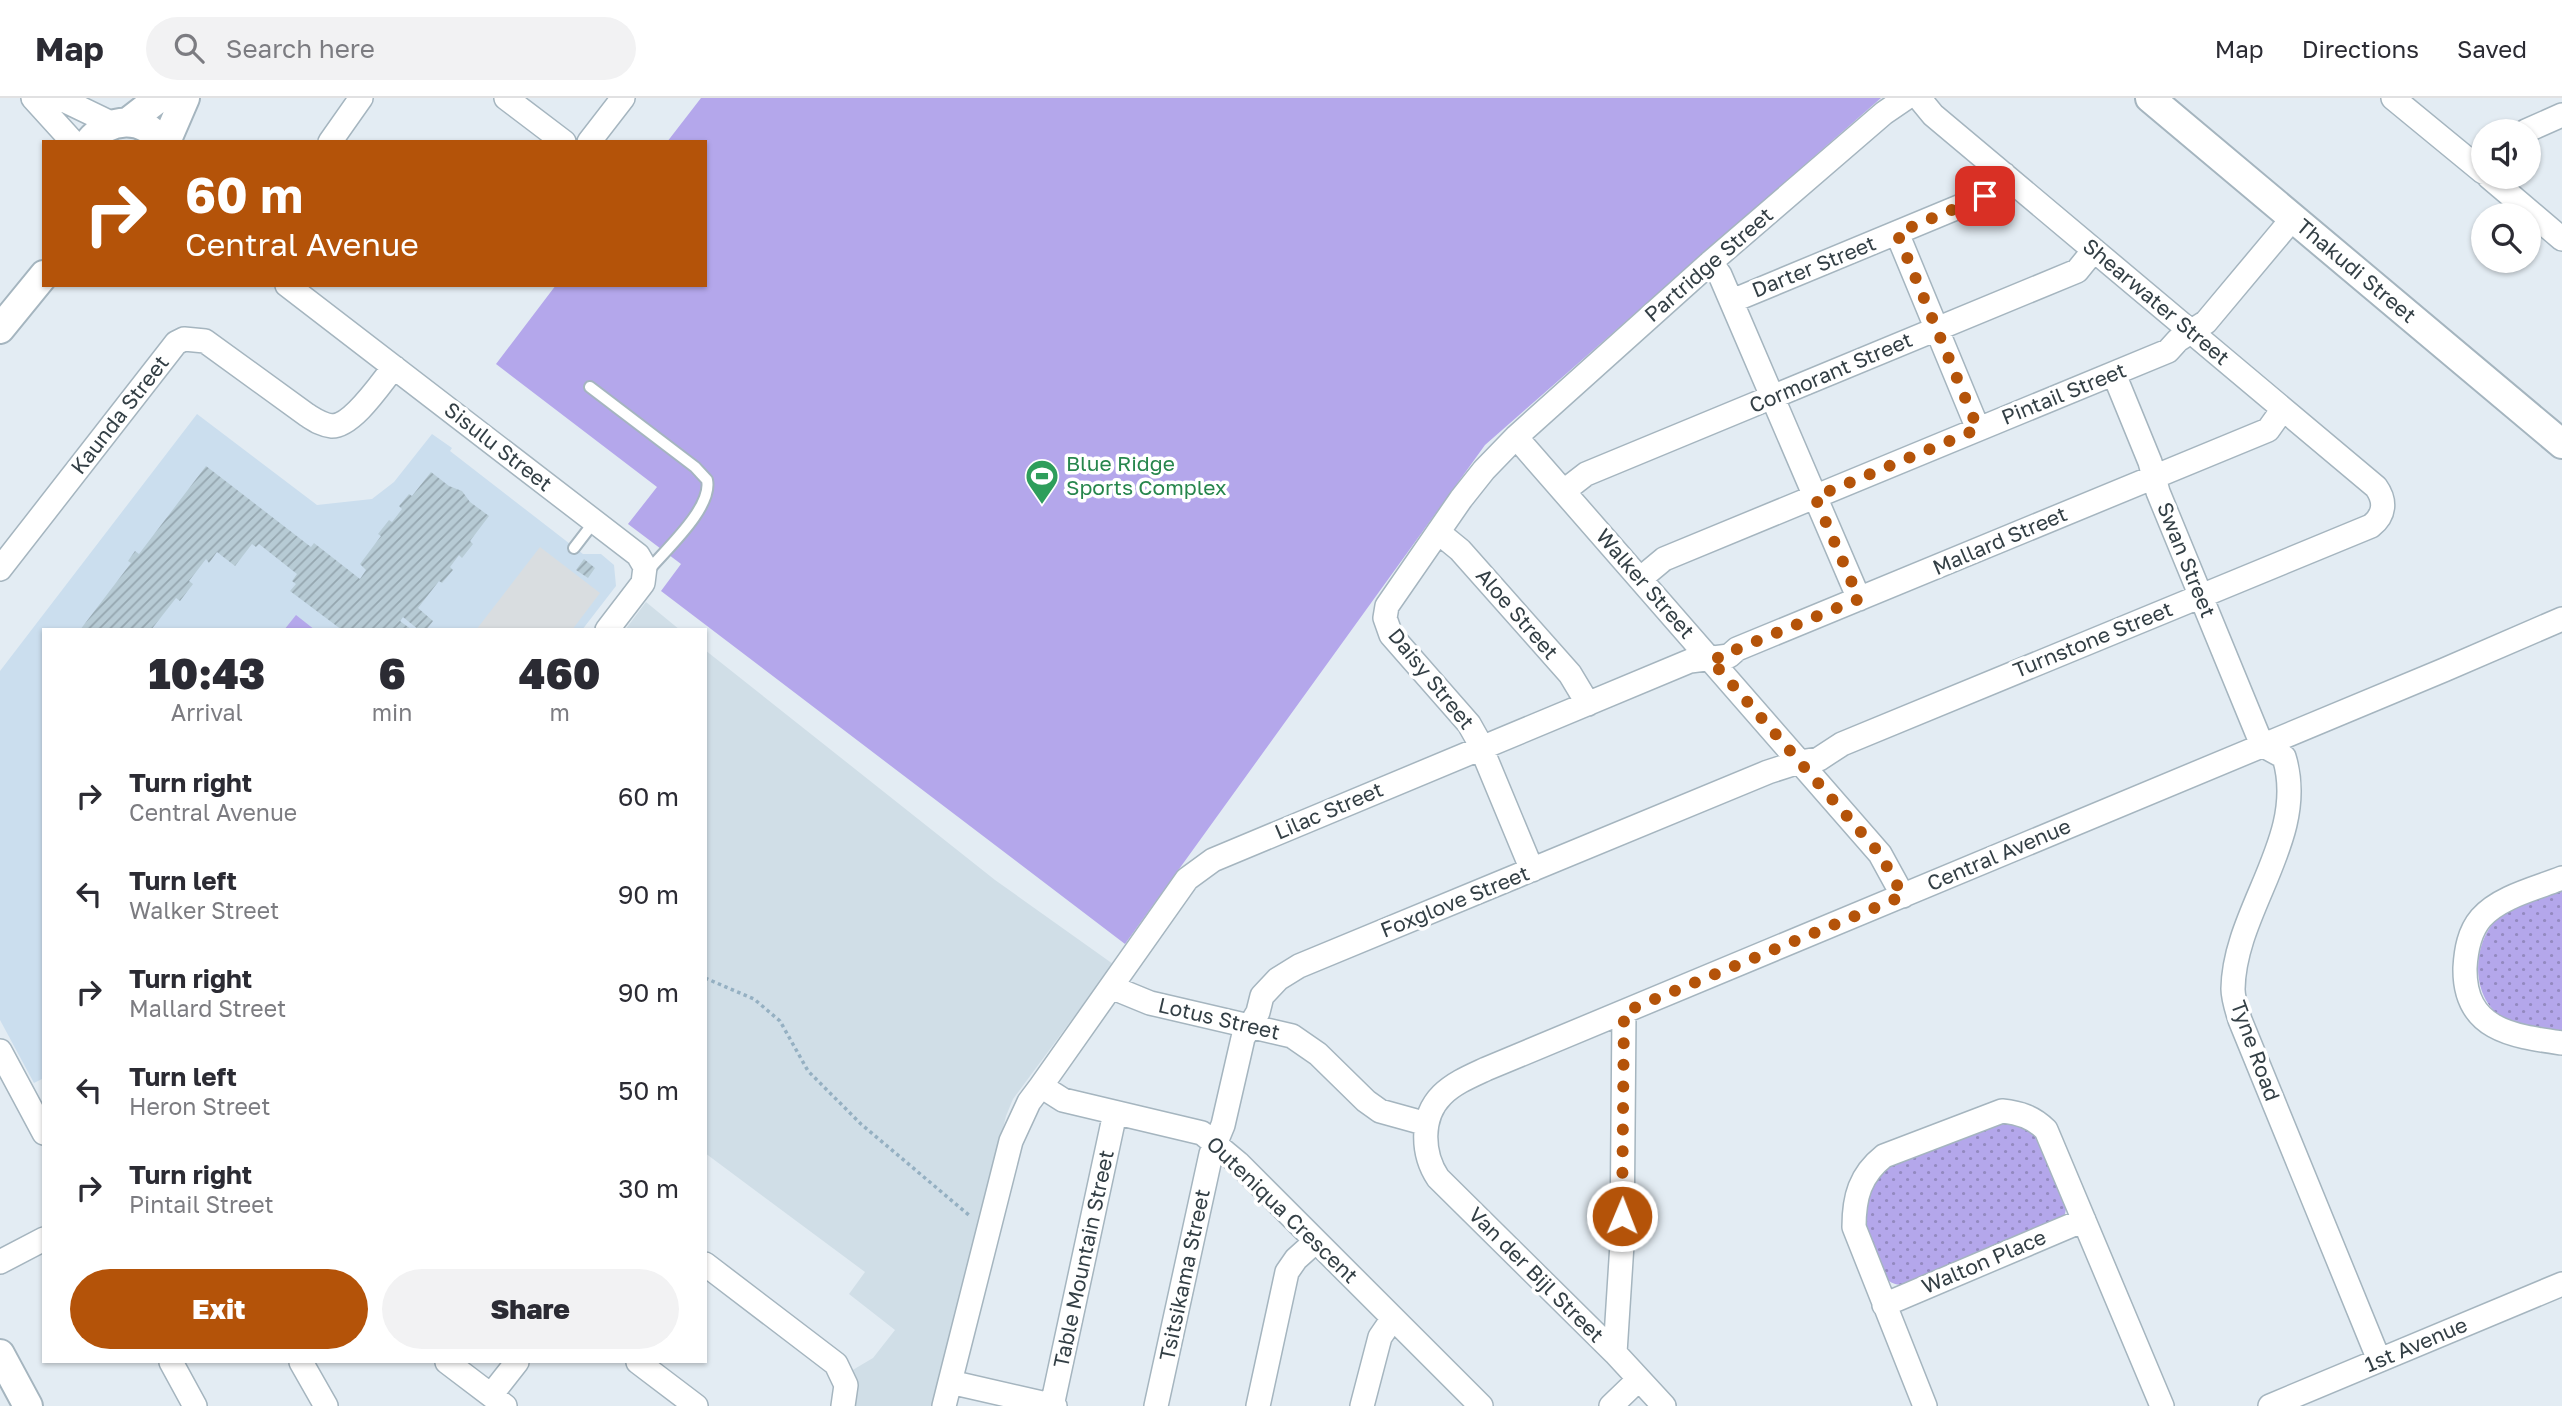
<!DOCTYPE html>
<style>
body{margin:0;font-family:"Golos Text",sans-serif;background:#f2f2f3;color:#2b2b33;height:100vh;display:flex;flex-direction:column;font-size:26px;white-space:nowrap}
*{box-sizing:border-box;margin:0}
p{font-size:23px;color:#7c7c81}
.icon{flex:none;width:38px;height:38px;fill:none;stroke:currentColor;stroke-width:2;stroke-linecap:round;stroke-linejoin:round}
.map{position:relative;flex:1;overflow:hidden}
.panel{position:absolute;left:42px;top:530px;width:665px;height:735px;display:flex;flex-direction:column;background:#fff;border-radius:0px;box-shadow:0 2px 5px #0004}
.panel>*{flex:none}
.banner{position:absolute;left:42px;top:42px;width:665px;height:147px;border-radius:0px;box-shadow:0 2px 5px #0004;background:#b45309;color:#fff;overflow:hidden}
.tools{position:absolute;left:2471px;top:21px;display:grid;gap:14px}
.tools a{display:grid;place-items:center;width:70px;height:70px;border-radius:50%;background:#fff;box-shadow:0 2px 5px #0004;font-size:35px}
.pin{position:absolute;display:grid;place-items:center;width:60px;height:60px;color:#fff;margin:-30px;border-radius:14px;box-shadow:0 4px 10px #0006}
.me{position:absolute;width:77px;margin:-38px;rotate:1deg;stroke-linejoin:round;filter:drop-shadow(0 0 5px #0008)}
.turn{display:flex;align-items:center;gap:24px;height:147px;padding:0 28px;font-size:32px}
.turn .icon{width:91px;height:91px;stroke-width:2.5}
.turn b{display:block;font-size:49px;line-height:60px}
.eta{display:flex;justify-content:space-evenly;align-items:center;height:119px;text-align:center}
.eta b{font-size:42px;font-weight:800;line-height:49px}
.button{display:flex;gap:14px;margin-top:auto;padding:14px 28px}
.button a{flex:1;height:80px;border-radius:42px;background:#b45309;color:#fff;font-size:28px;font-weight:800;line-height:80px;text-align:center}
.button a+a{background:#f2f2f3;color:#2b2b33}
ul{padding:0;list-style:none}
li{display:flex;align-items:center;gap:21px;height:98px;padding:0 28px}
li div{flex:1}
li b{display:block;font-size:26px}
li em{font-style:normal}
header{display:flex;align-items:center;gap:42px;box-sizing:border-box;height:98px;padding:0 35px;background:#fff;border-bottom:2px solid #e1e1e2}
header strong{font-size:33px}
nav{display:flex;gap:38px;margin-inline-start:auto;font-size:24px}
.search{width:490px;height:63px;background:#f2f2f3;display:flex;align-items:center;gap:18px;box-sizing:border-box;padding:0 24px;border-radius:38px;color:#7c7c81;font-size:26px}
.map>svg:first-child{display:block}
.residential{fill:#d0dee7}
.education{fill:#cbdeee}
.grass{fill:url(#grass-dots)}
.pitch{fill:#b4a7eb}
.parking{fill:#d9dde0}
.building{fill:url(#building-hatch)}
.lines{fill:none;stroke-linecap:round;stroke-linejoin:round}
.service-casing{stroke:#a5b5bf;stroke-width:14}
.minor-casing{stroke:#a5b5bf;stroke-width:26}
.tertiary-casing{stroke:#a5b5bf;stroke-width:32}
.path{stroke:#95b0c2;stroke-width:3.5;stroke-dasharray:3.5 3.5;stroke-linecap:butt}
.service{stroke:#fff;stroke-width:10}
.minor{stroke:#fff;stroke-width:23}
.tertiary{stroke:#fff;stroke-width:28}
.route{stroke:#b45309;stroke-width:12;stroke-dasharray:0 21.6}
.labels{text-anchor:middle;stroke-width:7;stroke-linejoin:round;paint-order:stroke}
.street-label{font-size:21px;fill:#333f45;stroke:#fff}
.leisure-label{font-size:21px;fill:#27864d;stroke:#fff;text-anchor:start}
</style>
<header>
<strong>Map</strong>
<div class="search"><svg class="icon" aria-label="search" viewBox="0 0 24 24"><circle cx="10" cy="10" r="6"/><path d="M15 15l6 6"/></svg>Search here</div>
<nav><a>Map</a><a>Directions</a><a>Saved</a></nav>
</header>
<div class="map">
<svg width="2562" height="1308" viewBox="0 0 2562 1308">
<defs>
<pattern id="grass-dots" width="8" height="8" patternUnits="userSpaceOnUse" patternTransform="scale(1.75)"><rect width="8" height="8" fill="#b4a7eb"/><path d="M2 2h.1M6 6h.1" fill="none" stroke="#9389c0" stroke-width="1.8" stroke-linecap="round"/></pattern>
<pattern id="building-hatch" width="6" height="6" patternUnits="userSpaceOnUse" patternTransform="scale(1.75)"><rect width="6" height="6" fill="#b7cbd5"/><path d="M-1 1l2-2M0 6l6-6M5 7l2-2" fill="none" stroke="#95a6af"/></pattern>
</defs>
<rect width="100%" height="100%" fill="#e3ecf3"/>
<path class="residential" d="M646,504l34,28h-55z
M705,552l290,230 118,84 -100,135 -7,17 -70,290h-85v-35l22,-13 22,-28 -46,-36 16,-22 -160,-119z"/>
<path class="education" d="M197,316l120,91 55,-6 22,-17 38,-48 20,14 -2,3 133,103h18l13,11 2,21 -34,44h-538v448l-10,5 -34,-63v-349z"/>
<path class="grass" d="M2562,789v145c-17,-3 -38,-4 -54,-11 -38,-18 -38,-77 -10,-103 16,-16 44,-23 64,-31z
M2014,1024l22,14 9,14 22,53 -2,11 -7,6 -154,65c-6,0 -12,-1 -16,-5 -9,-9 -26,-61 -24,-74 3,-17 14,-31 27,-42l104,-41z"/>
<path class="pitch" d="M701,0h1180l-396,347 -360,499 -464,-353 20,-27 -53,-40 29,-37 -161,-123 60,-79h149v-143h-38z
M296,517l19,15h-31z"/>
<path class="parking" d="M540,449l60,46 -28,37h-96z"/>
<path class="building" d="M206,368l105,81 3,-4 46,36 6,-9 -6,-6 21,-28 -3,-2 11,-14 3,2 10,-13 -3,-3 10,-12 3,2 19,-24 18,14 13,5 8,11 19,14 -19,25 3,3 -11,14 -3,-3 -9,12 3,3 -11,13 -3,-2 -21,27 15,13 -7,9h-7l-16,-13 -3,4 12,9h-70l-52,-39 6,-7 -4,-3 5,-7 -38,-30 -3,3 -4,-3 -17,22 -18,-14 -8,11 -3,-4 -17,22 4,3 -13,17 -4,-3 -25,32h-71l51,-67 -3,-2 7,-10 4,3z
M584,461l11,9 -7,10 -12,-8z"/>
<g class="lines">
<defs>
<path id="service" d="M590,289l105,80 12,13c6,28 -43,71 -60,92
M574,450l20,-26"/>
<path id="minor" d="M33,0l40,44
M59,0l54,26
M506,0l58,44
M2393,0l90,74
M2526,33l36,-16
M330,44l31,-44
M589,44l34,-44
M2489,79l73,62
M1897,135l81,196
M1711,164l9,13 139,324
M287,187l351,270 7,12 -2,16 -36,47
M1732,203l253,-105 19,-22
M2114,276l36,88 8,30 104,253 22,12c25,80 -50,153 -51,232 0,10 4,21 7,31l139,340
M1516,339l364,417 23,42
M1564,393l22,-17 491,-203 17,-21
M1438,434l22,18 110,124 18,30
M0,471l176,-226 8,-4 21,2 102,74c8,5 15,10 25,11 21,0 49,-43 62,-59
M1640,481l24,-20 504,-208 10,-11 28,-18 87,-104
M1532,772l-54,-130 -9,-16 -78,-89 -6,-17 2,-12 74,-107 23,-29 32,-33 195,-175 173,-149 22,-15
M2562,780c-25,10 -63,19 -81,40 -12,14 -15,32 -16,50 -1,62 47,68 97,75
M1111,889l39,16 142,33 26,18 48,47 14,10 47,13
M0,953l44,82
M1041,988l146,-207 26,-19 477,-199 39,-5 8,-7 531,-219 15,-21
M0,1164l44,-23
M705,1166l131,100 10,21 -3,21
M1884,1207l200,-85
M1615,1255l7,-109 2,-232
M171,1264l24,44
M301,1264l25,44
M447,1264l58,44
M638,1264l58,44
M491,1297l26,-33
M944,1308l6,-24
M1052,1308l63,-293
M1055,1308l-105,-24 61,-241 18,-39 12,-16 22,14 139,33 36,30 243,243
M1156,1308l55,-252 12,-29 20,-87 15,-26 4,-16 16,-17 21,-13 469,-194 31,-10 20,-3 23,-15 529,-218c14,-11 15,-25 5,-39l-443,-372 -14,-17
M1258,1308l29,-134 9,-13 20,-18
M1362,1308l18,-69 13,-19
M1611,1308l27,-26
M1664,1308l-49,-53 -177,-175c-16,-24 -18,-61 4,-83 12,-12 29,-19 44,-26l958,-399 118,-51
M1925,1308l-71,-179c0,-30 6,-52 30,-71l118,-45c18,2 31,6 44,19l116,276
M2270,1308l292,-122"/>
<path id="tertiary" d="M2150,0l412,346
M128,24l31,-24
M89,44c20,-25 54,-27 73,0
M166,44l19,-44
M0,231l44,-54
M0,1256l28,52"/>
</defs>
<use href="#service" class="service-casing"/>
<use href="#minor" class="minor-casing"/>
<use href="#tertiary" class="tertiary-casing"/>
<path class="path" d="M705,880l49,21 26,22 28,50 53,53 109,92"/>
<use href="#service" class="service"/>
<use href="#minor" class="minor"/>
<use href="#tertiary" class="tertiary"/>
</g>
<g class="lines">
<path class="route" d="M1622,1118l2,-204 279,-116 -23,-42 -170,-195 19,-3 8,-7 122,-50 -44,-102 163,-68 -81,-196 88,-37"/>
</g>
<defs>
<symbol id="stadium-pin" viewBox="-11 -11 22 30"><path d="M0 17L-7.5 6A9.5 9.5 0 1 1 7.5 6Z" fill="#2e9e5b" stroke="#fff"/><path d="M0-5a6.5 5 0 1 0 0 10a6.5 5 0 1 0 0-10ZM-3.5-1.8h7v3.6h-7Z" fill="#fff"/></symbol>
</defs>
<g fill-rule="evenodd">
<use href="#stadium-pin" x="1023" y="359" width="38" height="52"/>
</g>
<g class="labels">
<g class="street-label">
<text transform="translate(1709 167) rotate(-41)" y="7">Partridge Street</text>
<text transform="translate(1814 169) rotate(-22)" y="7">Darter Street</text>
<text transform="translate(2356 173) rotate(40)" y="7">Thakudi Street</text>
<text transform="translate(2156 204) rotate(40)" y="7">Shearwater Street</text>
<text transform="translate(1831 275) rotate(-23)" y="7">Cormorant Street</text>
<text transform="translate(2064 296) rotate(-22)" y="7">Pintail Street</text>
<text transform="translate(120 317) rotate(-52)" y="7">Kaunda Street</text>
<text transform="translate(498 349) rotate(38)" y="7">Sisulu Street</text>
<text transform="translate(2000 443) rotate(-23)" y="7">Mallard Street</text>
<text transform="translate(2186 462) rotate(68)" y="7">Swan Street</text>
<text transform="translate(1645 486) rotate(49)" y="7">Walker Street</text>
<text transform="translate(1517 516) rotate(49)" y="7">Aloe Street</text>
<text transform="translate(2093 542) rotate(-22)" y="7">Turnstone Street</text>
<text transform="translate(1431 581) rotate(51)" y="7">Daisy Street</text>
<text transform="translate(1329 713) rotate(-23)" y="7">Lilac Street</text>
<text transform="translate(1999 757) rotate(-23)" y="7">Central Avenue</text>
<text transform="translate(1455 804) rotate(-22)" y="7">Foxglove Street</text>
<text transform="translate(1219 921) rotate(13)" y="7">Lotus Street</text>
<text transform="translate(2255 953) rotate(70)" y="7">Tyne Road</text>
<text transform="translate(1282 1112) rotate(44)" y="7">Outeniqua Crescent</text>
<text transform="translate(1084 1161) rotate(-78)" y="7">Table Mountain Street</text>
<text transform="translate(1984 1164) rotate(-23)" y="7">Walton Place</text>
<text transform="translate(1185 1177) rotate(-78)" y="7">Tsitsikama Street</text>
<text transform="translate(1536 1177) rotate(45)" y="7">Van der Bijl Street</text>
<text transform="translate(2416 1247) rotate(-23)" y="7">1st Avenue</text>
</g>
<g class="leisure-label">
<text x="1066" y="373">Blue Ridge<tspan x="1066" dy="24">Sports Complex</tspan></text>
</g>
</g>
</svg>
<div class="tools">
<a><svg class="icon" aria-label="sound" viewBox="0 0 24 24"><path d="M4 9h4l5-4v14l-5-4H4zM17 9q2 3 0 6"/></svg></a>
<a><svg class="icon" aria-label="search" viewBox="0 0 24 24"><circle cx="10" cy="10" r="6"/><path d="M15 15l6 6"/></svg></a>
</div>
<div class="pin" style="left:1985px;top:98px;background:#d93025"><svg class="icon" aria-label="arrive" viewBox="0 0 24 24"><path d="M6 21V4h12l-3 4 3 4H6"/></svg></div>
<svg class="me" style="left:1622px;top:1118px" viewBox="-20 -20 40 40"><circle r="17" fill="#b45309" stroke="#fff" stroke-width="3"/><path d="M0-11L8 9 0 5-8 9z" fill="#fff"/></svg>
<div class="banner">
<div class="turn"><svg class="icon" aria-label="right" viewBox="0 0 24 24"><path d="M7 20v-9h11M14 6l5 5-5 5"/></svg><div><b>60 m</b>Central Avenue</div></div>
</div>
<section class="panel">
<div class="eta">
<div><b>10:43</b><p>Arrival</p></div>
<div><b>6</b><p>min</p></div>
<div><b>460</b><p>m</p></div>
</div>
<ul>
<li><svg class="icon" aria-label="right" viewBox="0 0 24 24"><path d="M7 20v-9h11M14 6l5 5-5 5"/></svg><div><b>Turn right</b><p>Central Avenue</p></div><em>60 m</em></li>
<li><svg class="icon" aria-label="left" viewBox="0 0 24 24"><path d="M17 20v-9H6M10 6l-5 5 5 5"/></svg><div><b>Turn left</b><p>Walker Street</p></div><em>90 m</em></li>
<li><svg class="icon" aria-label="right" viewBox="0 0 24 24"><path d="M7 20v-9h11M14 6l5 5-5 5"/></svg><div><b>Turn right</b><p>Mallard Street</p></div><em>90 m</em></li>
<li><svg class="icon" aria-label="left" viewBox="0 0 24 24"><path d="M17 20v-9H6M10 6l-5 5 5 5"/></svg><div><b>Turn left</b><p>Heron Street</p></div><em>50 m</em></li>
<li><svg class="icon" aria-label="right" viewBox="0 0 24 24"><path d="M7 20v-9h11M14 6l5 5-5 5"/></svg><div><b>Turn right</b><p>Pintail Street</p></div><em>30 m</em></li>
</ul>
<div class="button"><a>Exit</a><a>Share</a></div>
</section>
</div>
